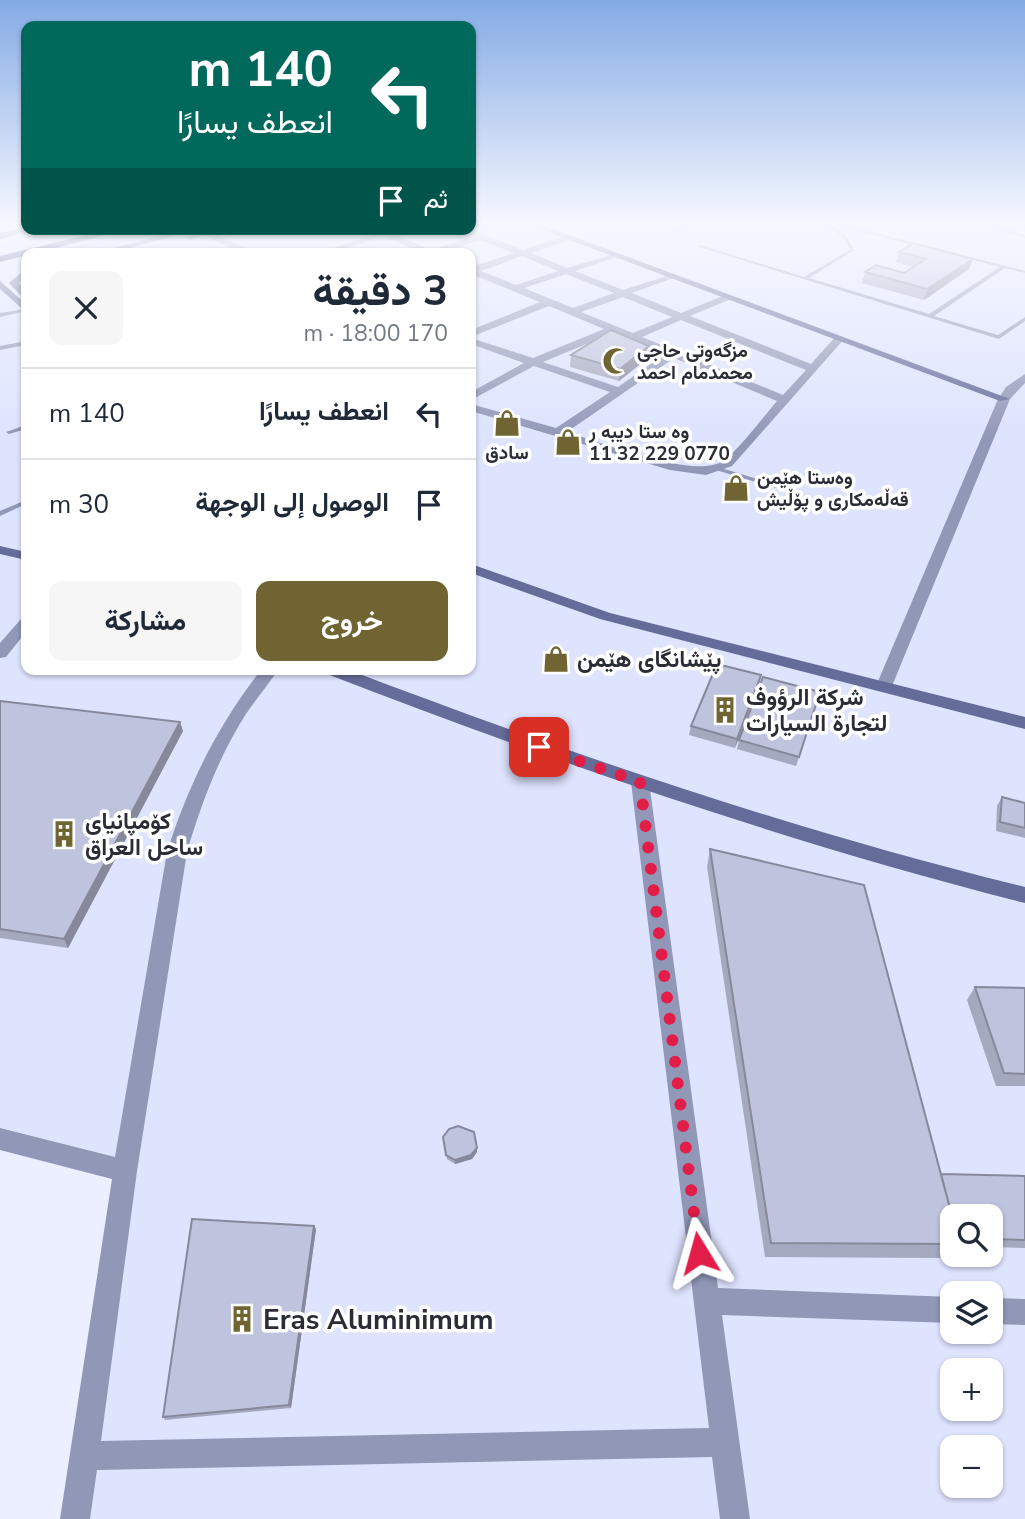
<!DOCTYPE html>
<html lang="ar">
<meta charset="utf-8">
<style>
body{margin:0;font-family:"Nunito Sans",Vazirmatn,sans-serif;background:#f6f6f7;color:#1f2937;direction:rtl;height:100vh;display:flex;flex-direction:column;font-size:26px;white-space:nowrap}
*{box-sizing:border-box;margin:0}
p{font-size:23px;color:#747a83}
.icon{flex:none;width:38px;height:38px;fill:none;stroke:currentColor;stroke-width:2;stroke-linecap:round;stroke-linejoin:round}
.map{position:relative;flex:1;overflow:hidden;direction:ltr}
.drawer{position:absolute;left:21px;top:248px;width:455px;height:427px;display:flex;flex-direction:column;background:#fff;border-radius:14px;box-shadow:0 2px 5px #0004;direction:rtl}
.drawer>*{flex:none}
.banner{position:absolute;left:21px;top:21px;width:455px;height:214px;border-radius:14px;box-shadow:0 2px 5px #0004;direction:rtl;background:#00695c;color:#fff;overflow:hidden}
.tools{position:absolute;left:940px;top:1204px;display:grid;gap:14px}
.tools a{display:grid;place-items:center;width:63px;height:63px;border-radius:14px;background:#fff;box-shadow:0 2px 5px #0004;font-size:35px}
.pin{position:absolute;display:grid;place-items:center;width:60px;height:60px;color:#fff;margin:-30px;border-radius:14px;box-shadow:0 4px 10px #0006}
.me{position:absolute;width:77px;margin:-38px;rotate:352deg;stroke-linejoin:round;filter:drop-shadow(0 0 5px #0008)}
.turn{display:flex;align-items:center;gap:24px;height:147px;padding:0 28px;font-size:32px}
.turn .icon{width:91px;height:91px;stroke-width:2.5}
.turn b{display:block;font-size:49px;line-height:60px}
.then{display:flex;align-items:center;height:66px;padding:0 28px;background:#0003;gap:14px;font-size:26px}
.round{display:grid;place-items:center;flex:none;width:74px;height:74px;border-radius:14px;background:#f6f6f7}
.overview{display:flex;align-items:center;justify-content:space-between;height:119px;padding:0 28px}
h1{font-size:42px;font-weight:700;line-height:52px}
.cta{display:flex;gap:14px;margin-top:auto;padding:14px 28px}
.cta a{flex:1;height:80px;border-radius:14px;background:#706532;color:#fff;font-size:28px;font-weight:700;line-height:80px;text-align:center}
.cta a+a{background:#f6f6f7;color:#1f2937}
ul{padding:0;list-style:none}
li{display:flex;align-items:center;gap:21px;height:91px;padding:0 28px;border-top:2px solid #e0e1e3}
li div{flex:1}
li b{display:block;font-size:26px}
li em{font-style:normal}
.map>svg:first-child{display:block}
.built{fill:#dee3fe;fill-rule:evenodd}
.green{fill:#c9d1fc}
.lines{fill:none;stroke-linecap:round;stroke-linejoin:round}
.lane{fill:#9197b7;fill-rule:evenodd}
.street{fill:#9197b7;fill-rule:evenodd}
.secondary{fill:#656c99;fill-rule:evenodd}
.highway{fill:#2e3270;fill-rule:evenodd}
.wall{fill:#a4a9bf}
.shaded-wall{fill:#86899b}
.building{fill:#bfc4de;stroke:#86899b;stroke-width:2}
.route{stroke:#e11d48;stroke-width:12;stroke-dasharray:0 21.6}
.labels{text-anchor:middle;stroke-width:7;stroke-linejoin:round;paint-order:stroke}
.far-poi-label{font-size:19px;font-weight:bold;fill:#2a2c36;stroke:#fff;text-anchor:start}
.poi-label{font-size:23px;font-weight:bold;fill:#2a2c36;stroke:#fff;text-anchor:start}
.near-poi-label{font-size:28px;font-weight:bold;fill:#2a2c36;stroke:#fff;text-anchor:start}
</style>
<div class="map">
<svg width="1025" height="1519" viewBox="0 0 1025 1519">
<rect width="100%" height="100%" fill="#ecefff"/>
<path class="built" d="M471,226h554v1293h-949l48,-348 -124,-22v-906l67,-14h404zM26,254h445v416h-445zM952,1216h38v39h-38zM952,1293h38v39h-38zM952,1370h38v39h-38zM952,1447h38v39h-38z"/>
<path class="green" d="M144,229h41l-108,25h-26z"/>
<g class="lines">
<path class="lane" d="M680,226h6l-10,6 -4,-1z
M828,226c14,1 21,13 26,24l-45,28 120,36 71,-47 -161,-41h9l177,45v2l-20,-5 -71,48 64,19 27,-18v4l-26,18 -303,-93 4,-1 104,32 46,-27 -6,-12z
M991,226h7l27,10v2z
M138,248h2l8,6h-6l-6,-4z
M26,309v2l-26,6v-4z
M26,341v4l-26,5v-4z
M26,425v4l-17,5 -3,-2z
M718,467l62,19 1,1 -1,1h-4l-60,-18v-2z
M26,500v4l-26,12v-5z"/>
<path class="street" d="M387,229h13l-9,4 40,17 41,-13 -15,-8h12l54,21 44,-15 3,5 -39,13 36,15 50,-15v4l-42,14 48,19 50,-16v4l-41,15 49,20 44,-18h6v4l-41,17 121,48 25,-28 9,2 -113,128 -26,9 -36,-5 -199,-59v-7l85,24 54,-36 -76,-26 -63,34v-8l53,-29 -53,-19v-6l62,20 71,-29 -55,-23 -78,31v-7l69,-28 -69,-28v-7l43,-14 -34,-13 -42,14h-13l-42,-18 -52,18h-14zM522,256l36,15 -42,14 -35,-14zM566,274l48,19 -41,15 -49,-20zM623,297l49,20 -39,16 -52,-21zM681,320l125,50 -23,25 -141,-58zM613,333l52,21 -47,33 -75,-25zM674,358l103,43c-13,15 -39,50 -54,60 -30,19 -122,-19 -156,-29z
M206,230l48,22 1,2h-12l-40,-19z
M1025,374v9l-15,16 -118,287 -8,5 -6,-1 -2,-4 122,-287 8,-12z
M26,617v15l-20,25 -6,1v-15l21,-24z
M261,670h17c-10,15 -22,29 -32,44 -27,42 -45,90 -59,138l-50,319 -36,270 608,-13 -78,-646 9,-6 9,6 69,506 234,9v26l-230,-8 28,204h-30l-8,-62 -615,13 -7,49h-30l52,-340 -112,-29v-22l115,29 52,-305c21,-67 51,-127 94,-182z
M990,1298l35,1v26l-35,-1z"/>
<path class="secondary" d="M532,226h13l465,173 -10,2z
M186,229h16l-96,25h-16z
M208,229h14l-32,11 -4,-3z
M24,270l2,6 -7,7 7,9 -2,7 -15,-16z
M0,281l26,23v8l-26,-23z
M0,546l26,6v8l-26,-6z
M471,564l139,49 415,104v12l-425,-110 -129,-46z
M325,670h24c221,84 447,161 676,217v16c-237,-60 -470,-141 -698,-229z"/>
<path class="highway" d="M26,227l10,2 -36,10v-6z
M111,229h19l-130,33v-6z"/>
</g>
<path class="wall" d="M899,252l70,17 -45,31 -62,-17 3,-11 39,1 9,-6 -17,-5z
M571,355l77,3 -29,23 -49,-14z
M761,675l-2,9 -24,64 -46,-13 2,-9z
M820,692l-24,74 -59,-17 2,-9z
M0,701l183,30 -115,217 -68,-10z
M1002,797l23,6v35l-29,-7 1,-25z
M710,849l231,325 84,2v72l-35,-1v-31h-38v38l-4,4 -183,-1 -58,-390z
M975,987l50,1v98h-29l-29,-86z
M443,1137l34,15 -5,7 -17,5 -8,-5z
M316,1229l-25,179 -126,12 -2,-3z"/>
<path class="shaded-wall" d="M973,259l-4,10 -45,31 3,-11z
M649,346l-1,12 -29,23 1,-12z
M761,675l-2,9 -24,64 2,-9z
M180,722l3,9 -115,217 -4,-9z
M477,1148v4l-5,7 -17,5v-4z
M314,1226l2,3 -25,179 -2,-3z"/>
<path class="building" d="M913,243l60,16 -46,30 -62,-17 11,-7 28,8 22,-14 -27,-7z
M611,330l38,16 -29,23 -49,-14z
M717,664l44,11 -24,64 -46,-13z
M763,677l57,15 -21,65 -60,-17z
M0,701l180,21 -116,217 -64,-10z
M1002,797l23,6v25l-25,-6z
M710,849l154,36 88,331v28l-181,-1z
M975,987l50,1v86l-21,-1z
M458,1126l16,6 3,16 -6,7 -16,5 -9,-5 -3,-18 6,-8z
M941,1174l84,2v64l-35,-1v-23h-38z
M192,1219l122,7 -25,179 -126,12z"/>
<linearGradient id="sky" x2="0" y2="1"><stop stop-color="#84aae5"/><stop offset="0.51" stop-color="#f6f8ff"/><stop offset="1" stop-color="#f6f8ff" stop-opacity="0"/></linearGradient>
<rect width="1025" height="439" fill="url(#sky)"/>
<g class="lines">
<path class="route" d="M539,747l101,35 59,471"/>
</g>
<defs>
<symbol id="mosque-bare" viewBox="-9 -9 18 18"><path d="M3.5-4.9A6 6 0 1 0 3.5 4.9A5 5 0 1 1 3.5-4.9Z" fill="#706532" stroke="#fff" stroke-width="2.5" paint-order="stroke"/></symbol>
<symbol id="shop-bare" viewBox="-9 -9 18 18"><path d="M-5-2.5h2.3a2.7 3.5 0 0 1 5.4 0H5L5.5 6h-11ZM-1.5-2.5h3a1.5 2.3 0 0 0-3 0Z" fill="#706532" stroke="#fff" stroke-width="2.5" paint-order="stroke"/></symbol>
<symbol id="building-bare" viewBox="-9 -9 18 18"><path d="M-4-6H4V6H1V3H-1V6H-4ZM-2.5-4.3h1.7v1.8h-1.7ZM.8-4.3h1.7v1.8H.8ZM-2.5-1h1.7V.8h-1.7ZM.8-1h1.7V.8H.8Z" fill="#706532" stroke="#fff" stroke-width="2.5" paint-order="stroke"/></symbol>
</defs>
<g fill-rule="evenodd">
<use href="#mosque-bare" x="597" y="342" width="38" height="38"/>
<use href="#shop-bare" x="488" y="404" width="38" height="38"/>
<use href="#shop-bare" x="549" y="423" width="38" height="38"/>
<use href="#shop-bare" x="717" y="469" width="38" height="38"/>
<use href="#shop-bare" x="537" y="640" width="38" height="38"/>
<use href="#building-bare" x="706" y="691" width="38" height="38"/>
<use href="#building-bare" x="45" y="815" width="38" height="38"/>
<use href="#building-bare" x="223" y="1300" width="38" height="38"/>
</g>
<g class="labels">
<g class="far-poi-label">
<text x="637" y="357">مزگەوتی حاجی<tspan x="637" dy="22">محمدمام احمد</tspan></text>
<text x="589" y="438">وه ستا دیبه ر<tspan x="589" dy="22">11 32 229 0770</tspan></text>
<text x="507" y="459" text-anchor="middle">سادق</text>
<text x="757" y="484">وەستا هێمن<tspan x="757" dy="22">قەڵەمکاری و پۆڵیش</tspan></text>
</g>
<g class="poi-label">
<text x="577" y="667">پێشانگای هێمن</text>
<text x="746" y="705">شركة الرؤوف<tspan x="746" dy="26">لتجارة السيارات</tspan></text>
<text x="85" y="829">کۆمپانیای<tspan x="85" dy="26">ساحل العراق</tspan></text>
</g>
<g class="near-poi-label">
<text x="263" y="1329">Eras Aluminimum</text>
</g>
</g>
</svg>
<div class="tools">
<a><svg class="icon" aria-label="search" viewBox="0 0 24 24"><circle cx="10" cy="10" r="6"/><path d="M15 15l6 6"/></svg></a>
<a><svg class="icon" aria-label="layers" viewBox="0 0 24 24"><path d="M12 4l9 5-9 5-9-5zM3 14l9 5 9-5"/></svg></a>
<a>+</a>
<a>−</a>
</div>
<div class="pin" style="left:539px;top:747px;background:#d93025"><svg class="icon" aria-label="arrive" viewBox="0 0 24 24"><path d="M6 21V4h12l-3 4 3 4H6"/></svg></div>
<svg class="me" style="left:699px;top:1253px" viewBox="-20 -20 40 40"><path d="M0-17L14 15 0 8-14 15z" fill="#e11d48" stroke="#fff" stroke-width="4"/></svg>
<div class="banner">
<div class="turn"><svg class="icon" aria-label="left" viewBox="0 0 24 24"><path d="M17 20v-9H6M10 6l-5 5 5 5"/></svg><div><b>140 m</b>انعطف يسارًا</div></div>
<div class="then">ثم<svg class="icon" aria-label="arrive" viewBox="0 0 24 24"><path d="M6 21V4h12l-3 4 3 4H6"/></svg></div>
</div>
<section class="drawer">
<div class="overview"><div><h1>3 دقيقة</h1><p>170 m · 18:00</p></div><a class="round"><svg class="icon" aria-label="close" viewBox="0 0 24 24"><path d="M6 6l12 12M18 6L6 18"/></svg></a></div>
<ul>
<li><svg class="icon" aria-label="left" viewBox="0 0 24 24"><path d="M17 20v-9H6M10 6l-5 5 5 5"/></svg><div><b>انعطف يسارًا</b></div><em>140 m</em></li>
<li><svg class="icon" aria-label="arrive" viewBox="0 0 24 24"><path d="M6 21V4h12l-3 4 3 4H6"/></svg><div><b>الوصول إلى الوجهة</b></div><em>30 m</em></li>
</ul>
<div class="cta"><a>خروج</a><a>مشاركة</a></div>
</section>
</div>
